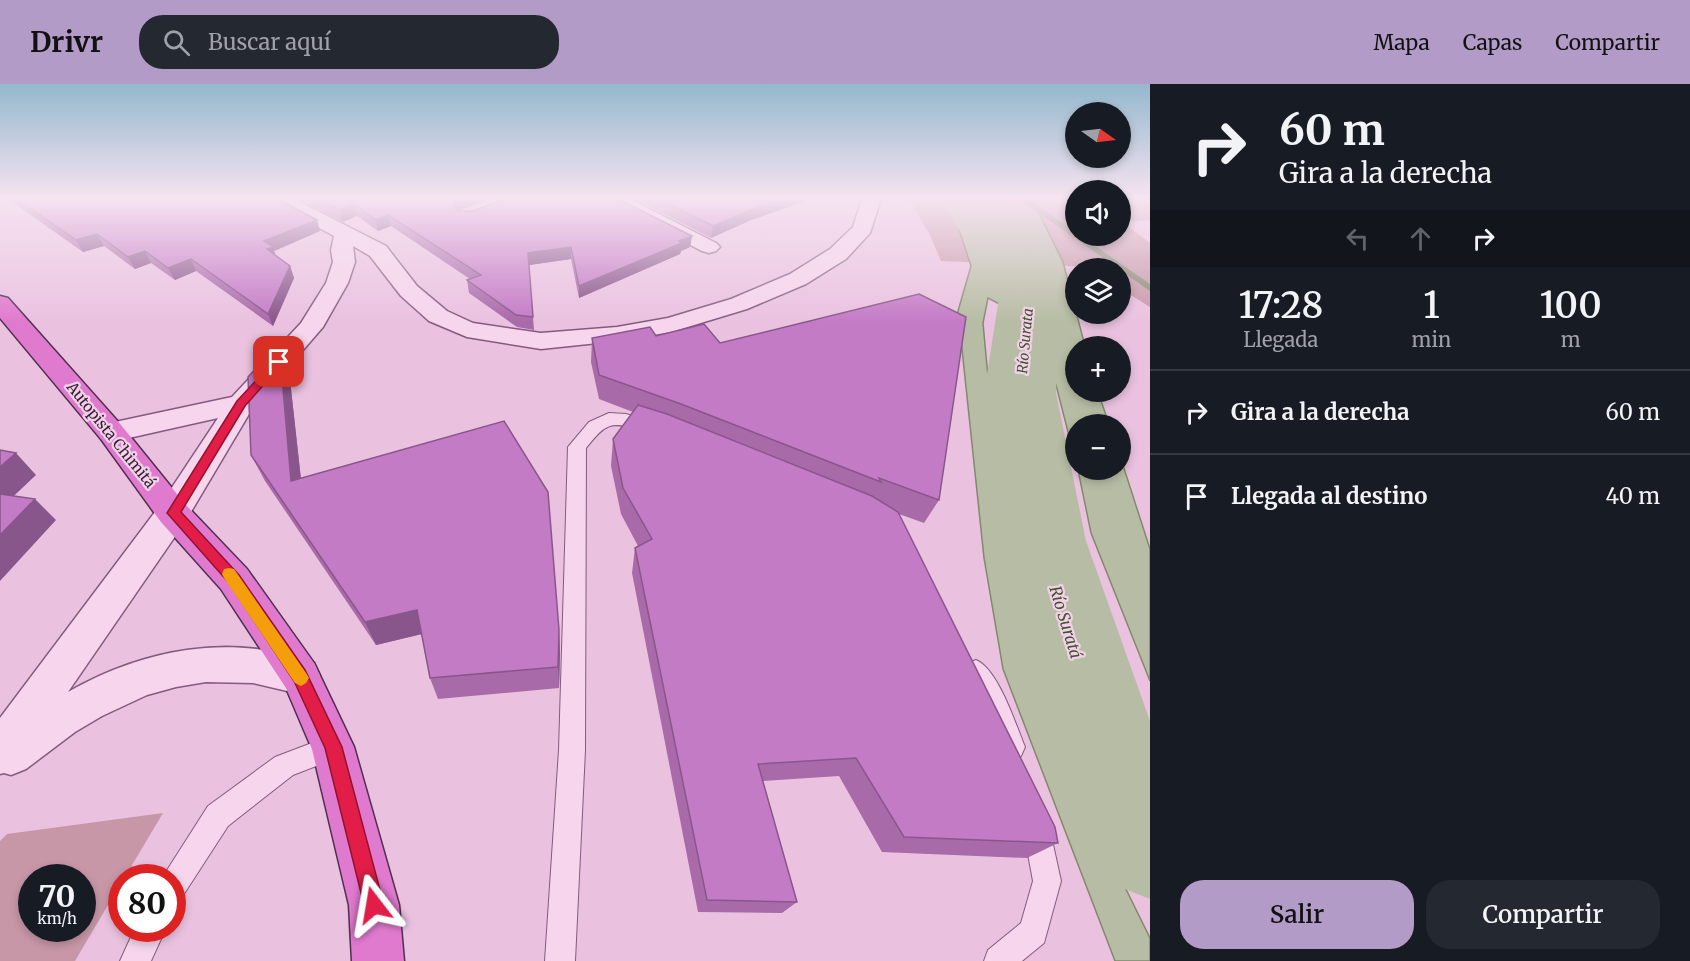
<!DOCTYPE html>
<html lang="es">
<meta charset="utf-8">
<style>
body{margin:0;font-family:Merriweather,serif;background:#242831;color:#f1f3f6;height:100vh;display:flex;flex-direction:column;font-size:22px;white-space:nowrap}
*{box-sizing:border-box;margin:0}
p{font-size:20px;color:#9ea1a6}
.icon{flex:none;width:33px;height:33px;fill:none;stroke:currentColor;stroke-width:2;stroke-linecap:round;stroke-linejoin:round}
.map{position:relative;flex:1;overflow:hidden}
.drawer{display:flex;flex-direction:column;background:#171b24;width:540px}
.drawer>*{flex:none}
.guide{background:#171b24;color:#f1f3f6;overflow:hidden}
.needle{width:39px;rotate:104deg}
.fabs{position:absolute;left:1065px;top:18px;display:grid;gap:12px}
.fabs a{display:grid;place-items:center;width:66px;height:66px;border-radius:50%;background:#171b24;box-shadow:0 3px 9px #0003;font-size:30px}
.speed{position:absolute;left:18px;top:780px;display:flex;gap:12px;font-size:30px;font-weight:700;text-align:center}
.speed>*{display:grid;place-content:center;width:78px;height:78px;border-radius:50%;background:#171b24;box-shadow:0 3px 9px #0003;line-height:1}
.speed small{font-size:15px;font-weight:400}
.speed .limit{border:9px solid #d22;background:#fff;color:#111}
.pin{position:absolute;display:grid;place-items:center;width:51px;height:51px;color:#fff;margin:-26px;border-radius:12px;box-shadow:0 3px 9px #0006}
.me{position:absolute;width:66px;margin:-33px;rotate:346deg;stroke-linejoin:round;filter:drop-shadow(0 0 4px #0008)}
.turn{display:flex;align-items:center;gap:21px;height:126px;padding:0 30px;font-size:27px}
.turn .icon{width:78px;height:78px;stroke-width:2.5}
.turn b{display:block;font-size:42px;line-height:51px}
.lanes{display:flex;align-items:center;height:57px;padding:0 30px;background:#0003;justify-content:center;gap:30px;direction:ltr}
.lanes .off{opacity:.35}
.eta{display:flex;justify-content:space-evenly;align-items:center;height:102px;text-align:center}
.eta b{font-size:36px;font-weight:600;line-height:42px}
.button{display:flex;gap:12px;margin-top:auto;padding:12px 30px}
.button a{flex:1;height:69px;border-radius:24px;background:#b29bc7;color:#111;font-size:24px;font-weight:600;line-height:69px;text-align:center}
.button a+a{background:#242831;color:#f1f3f6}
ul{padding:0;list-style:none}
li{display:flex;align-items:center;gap:18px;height:84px;padding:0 30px;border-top:2px solid #363941}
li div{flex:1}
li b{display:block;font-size:22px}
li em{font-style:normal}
header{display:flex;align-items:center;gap:36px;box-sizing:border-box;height:84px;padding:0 30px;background:#b29bc7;color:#111}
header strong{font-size:28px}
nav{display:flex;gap:33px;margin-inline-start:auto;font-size:21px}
.search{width:420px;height:54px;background:#242831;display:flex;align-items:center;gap:15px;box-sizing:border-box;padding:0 21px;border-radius:24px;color:#9ea1a6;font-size:22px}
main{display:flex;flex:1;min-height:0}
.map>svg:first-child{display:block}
.green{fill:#c797a7;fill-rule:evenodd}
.water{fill:#b7bda4;stroke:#818a6c;stroke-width:1.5}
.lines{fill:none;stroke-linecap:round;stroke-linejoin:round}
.stream{fill:#818a6c;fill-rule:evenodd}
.river{fill:#b7bda4;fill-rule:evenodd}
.service-casing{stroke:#835b7f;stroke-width:2}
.minor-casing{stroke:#835b7f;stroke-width:3}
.trunk-casing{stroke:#512f50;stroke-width:3}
.service{fill:#f6d5ed;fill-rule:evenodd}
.minor{fill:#f6d5ed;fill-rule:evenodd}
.trunk{fill:#e07ace;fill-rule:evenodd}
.wall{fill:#a96aaa}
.shaded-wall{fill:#89568b}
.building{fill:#c47bc6;stroke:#89568b;stroke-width:1.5}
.route{fill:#e11d48;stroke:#92132f;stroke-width:1.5}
.slow{fill:#f59e0b}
.labels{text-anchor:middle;stroke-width:4.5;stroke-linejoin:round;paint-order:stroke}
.far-water-label{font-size:14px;font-style:italic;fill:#40532e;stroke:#f2d1e9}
.street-label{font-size:15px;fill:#341e33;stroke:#f2d1e9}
.water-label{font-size:16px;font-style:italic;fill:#40532e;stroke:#f2d1e9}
</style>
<header>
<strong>Drivr</strong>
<div class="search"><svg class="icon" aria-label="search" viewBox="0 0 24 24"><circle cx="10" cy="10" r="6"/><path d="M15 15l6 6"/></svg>Buscar aquí</div>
<nav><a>Mapa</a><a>Capas</a><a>Compartir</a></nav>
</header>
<main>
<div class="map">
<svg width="1150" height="877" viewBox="0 0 1150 877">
<rect width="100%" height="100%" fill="#eac2e0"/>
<path class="green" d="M909,115h166l1,37h44l1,-37h29v21l-28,2 28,21v64l-29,-18 -1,-21 -179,-7 -11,-26z
M163,729l-38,64 -3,1 -1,5 -46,78h-75v-120l7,-7zM32,794h50v50h-50z"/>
<path class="water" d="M949,115h83l31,63 22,84h-9v46h22l11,32h-33l-1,35 -19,-74 -22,-63 -46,-24 -5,25 7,76 4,73 35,173 86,222 35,71v23h-35l-112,-292 -19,-111 -26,-247 13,-45z
M1121,375l29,90v132l-59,-148 -13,-63h42z"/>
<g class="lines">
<path class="stream" d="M1019,115h9l48,33v4h5l69,48v7z"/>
<path class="river" d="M941,115h50l68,99 -3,95 30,148 64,180v178l-43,-17 -58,-134 -51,-207 -14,-148 15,-95z"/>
<defs>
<path id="service" d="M609,329l17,1 32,10 3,4 -3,4c-7,2 -12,0 -19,-2 -30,-10 -34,-5 -53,18l-1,302 -10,211h-30l14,-211 9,-303 21,-25z
M976,576c22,9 40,65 49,87l-4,9 -9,3 -9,-3 -14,-37 -25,-48 4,-8z
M333,651l9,3 4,9 -4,9 -49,19 -65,51 -46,71 -10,4v-23h-10l46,-72 67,-49z
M1037,729l10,4 14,64 -17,62 -22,18h-38l4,-11 33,-27 12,-42 -10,-54 4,-10z
M135,844h31l-15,33h-31z"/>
<path id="minor" d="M271,115h23l92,47 31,40 30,25 26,12 68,10 76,-6 51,-9 63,-19 59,-25 40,-25 23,-22 9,-28h19l-11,34 -24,26 -40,25 -59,25 -76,23 -54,9 -76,8 -74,-12 -38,-16 -28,-25 -31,-40 -17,-10 2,16 -7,21 -25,44 -71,82 -67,113 -117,170c75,-43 164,-60 246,-29l6,13 -6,13 -14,5 -47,-11 -47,-1 -30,5 -29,8 -45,21 -27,16 -49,37 -15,6 -7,-2 -4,1v-56l161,-214 57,-86 -107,24 -10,-3 -5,-7 5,-7 131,-28 69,-74 25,-40 7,-21 -2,-12 3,-14 -61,-33z
M606,115h24l86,44 4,4 -4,4 -7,2 -7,-2 -94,-48z"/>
<path id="trunk" d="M0,212l8,2 113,127 64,79 62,65 67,94 40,84 45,158 5,56h-52l-3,-56 -37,-156 -26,-61 -65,-99 -60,-67 -60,-83 -101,-121z"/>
</defs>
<use href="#service" class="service-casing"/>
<use href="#minor" class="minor-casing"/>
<use href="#trunk" class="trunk-casing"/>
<use href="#service" class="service"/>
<use href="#minor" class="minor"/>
<use href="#trunk" class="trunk"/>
</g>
<path class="wall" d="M8,115h270l42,32 -46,20 2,5 14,10 4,12 -21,48 -77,-55 -21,9 -24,-17 -16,6 -31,-23 -21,6z
M298,115h191l-30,12 233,25 -2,11 -9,4 -1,3 -101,44 -8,-39 -42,6 5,65 -17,-3 -48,-34 -2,-13 3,-1 -79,-53 -13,5 -21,-15 -14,6z
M635,115h176l-60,21 -40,18z
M656,252l64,7 219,157 -15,23 -25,-9 159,329 -31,15 -145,-6 -43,-76 -76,5 34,121 -15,11 -84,-1 -66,-339 3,-25 3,-2 -17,-32 -10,-48 2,-27 20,-27 -34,-13 -8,-37 1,-24z
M280,270l10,26 11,99 258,151 1,23 -1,35 -121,11 -8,-21 -8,-44 -46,11 -111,-164 -14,-26z"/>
<path class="shaded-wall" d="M457,115h32l-30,11 -4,6 -2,-11z
M782,115h29l-60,21 -40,18 2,-12 40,-17z
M354,120l3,12 -14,6 -3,-12z
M388,131l3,11 -13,5 -2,-11z
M317,136l3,11 -46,20 3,8 -5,2 -8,-20z
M97,150l7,12 -21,6 -7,-12z
M692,152l-2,11 -9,4 -1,3 -101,44v-12z
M571,163v12l-42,6 -1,-12z
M145,167l6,12 -16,6 -7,-12z
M191,175l5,12 -21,9 -7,-12z
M290,182l4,12 -21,48 -5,-12z
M280,270l10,26 14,127 -13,-26z
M16,369l20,22 -36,34v-42z
M35,415l21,21 -56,61v-46z
M417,526l9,23 -50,12 -11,-23z
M559,546l1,23 -1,35 -1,-21z"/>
<path class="building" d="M17,115h261l39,21 -53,21 9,6 -6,2 23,17 -22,48 -77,-55 -23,9 -23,-17 -17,6 -31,-23 -21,6z
M317,115h140l-4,6 5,6h15l33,-12h112l74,37 -13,5 3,2 -103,43 -8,-39 -43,6 5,64 -17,-2 -49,-35 14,-5 -93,-60 -12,5 -22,-16 -14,6z
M658,115h124l-29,10 -40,17z
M919,210l47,23 -27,183 -60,-22 2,4 -200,-78 -82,-29 -7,-37 58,-11 6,9 48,-12 16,19z
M280,270l11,127 213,-60 44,71 11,138 -1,37 -128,11 -13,-68 -52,12 -114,-167 -3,-78 20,-22z
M638,321l29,9 205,82 26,16 157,315 3,16 -154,-6 -48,-79 -98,6 39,138 -90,-2 -72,-352 17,-9 -29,-51 -10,-49z
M0,366l16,3 -16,14z
M0,410l35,5 -35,36z"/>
<linearGradient id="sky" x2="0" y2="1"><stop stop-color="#94b8cd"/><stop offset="0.48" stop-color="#f6e4f1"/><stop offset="1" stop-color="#f6e4f1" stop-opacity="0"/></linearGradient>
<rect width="1150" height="238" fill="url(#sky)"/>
<path class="route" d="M279,275l5,3 -39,44 -64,106 58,63 66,95 37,77 42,158 -3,7 -7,3 -7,-3 -3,-7 -39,-157 -31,-67 -65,-98 -62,-70 70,-112 38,-41z"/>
<path class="slow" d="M229,484l5,1 72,104 3,5 -3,5 -5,3 -6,-3 -71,-105 -2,-4 2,-5z"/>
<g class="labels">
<g class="far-water-label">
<text transform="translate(1025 257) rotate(-85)" y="5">Río Surata</text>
</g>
<g class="street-label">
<text transform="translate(111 351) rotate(51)" y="5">Autopista Chimitá</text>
</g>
<g class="water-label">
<text transform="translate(1066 538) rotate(73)" y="6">Río Suratá</text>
</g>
</g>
</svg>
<div class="fabs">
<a><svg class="needle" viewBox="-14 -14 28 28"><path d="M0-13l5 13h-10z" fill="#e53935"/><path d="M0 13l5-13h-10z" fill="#9ea1a6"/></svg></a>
<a><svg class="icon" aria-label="sound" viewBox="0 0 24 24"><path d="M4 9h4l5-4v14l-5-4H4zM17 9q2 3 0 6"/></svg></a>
<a><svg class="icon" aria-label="layers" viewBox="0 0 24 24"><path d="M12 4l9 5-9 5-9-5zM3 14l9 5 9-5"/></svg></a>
<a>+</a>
<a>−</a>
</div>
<div class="speed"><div>70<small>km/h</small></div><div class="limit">80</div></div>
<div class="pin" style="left:279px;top:278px;background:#d93025"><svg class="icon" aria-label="arrive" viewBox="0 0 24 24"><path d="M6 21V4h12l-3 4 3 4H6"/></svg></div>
<svg class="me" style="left:374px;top:821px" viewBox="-20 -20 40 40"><path d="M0-17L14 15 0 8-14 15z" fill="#e11d48" stroke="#fff" stroke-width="4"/></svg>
</div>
<section class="drawer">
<div class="guide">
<div class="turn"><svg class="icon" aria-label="right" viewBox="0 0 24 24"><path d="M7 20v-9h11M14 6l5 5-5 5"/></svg><div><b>60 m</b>Gira a la derecha</div></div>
<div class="lanes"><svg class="icon off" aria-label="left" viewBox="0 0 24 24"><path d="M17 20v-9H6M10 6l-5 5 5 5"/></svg><svg class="icon off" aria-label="ahead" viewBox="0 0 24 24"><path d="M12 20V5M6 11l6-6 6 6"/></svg><svg class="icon" aria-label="right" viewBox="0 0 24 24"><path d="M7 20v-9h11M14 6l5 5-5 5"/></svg></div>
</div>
<div class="eta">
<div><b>17:28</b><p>Llegada</p></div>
<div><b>1</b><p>min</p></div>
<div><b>100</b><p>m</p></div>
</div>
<ul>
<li><svg class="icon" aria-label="right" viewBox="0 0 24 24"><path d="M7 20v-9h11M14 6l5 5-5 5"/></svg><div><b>Gira a la derecha</b></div><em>60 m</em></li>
<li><svg class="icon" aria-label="arrive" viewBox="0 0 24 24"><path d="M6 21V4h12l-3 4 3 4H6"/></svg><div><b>Llegada al destino</b></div><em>40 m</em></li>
</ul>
<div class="button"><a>Salir</a><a>Compartir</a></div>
</section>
</main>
